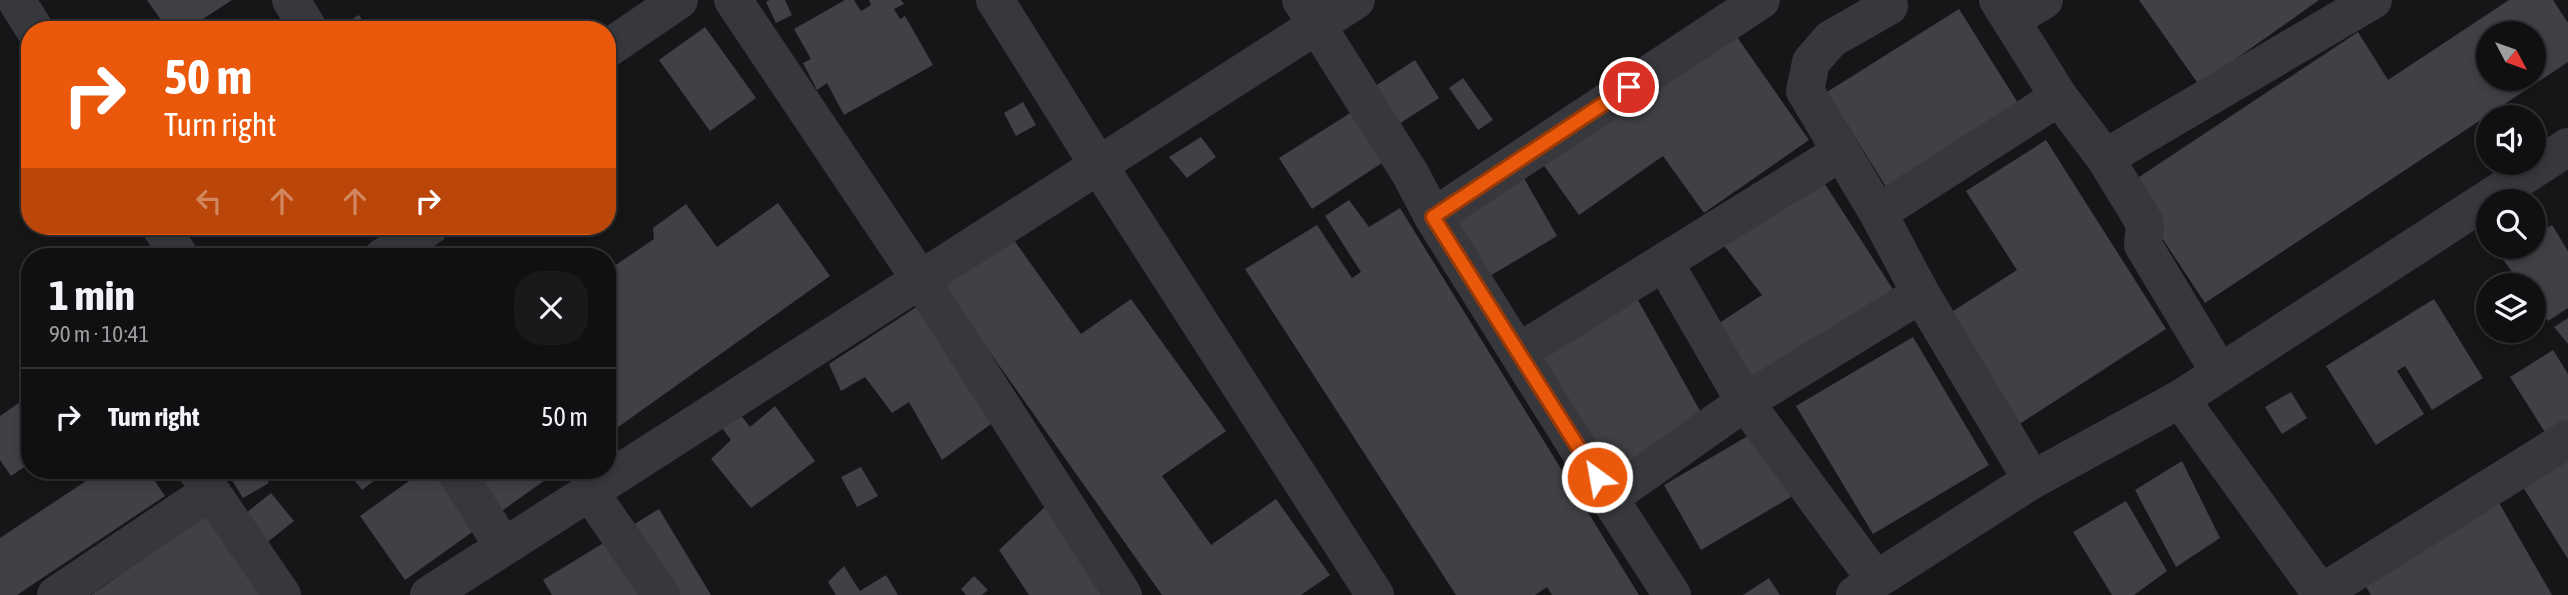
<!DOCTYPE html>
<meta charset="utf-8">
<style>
body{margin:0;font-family:"Asap Condensed",sans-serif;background:#19191b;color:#f1f3f6;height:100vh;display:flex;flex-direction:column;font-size:26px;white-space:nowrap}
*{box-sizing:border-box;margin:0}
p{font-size:23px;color:#9c9d9f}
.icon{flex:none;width:38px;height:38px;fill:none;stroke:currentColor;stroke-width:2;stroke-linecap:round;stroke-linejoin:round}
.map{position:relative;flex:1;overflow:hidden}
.drawer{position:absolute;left:21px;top:248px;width:595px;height:231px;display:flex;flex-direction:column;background:#101012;border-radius:28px;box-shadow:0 4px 10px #0003,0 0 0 2px #303032}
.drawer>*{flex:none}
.banner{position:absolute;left:21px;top:21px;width:595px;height:214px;border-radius:28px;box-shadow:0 4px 10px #0003,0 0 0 2px #303032;background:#ea580c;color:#fff;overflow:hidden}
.needle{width:46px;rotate:131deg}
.controls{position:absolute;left:2476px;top:21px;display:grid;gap:14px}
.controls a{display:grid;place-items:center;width:70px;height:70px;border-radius:50%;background:#101012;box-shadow:0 4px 10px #0003,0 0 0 2px #303032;font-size:35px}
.pin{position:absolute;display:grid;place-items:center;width:60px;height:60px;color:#fff;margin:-30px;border:4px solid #fff;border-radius:50%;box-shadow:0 2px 7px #0007}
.me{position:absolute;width:77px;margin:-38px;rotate:328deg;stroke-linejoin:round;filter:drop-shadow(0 0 5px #0008)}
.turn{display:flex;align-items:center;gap:24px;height:147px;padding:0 28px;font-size:32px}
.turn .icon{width:91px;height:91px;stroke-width:2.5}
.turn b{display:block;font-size:49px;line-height:60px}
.lanes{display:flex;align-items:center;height:66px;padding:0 28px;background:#0003;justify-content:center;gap:35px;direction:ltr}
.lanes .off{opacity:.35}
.round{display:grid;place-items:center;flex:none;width:74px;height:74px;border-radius:28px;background:#19191b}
.headline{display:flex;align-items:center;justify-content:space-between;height:119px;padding:0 28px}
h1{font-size:42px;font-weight:700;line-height:52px}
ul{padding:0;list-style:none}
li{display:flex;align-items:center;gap:21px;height:98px;padding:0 28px;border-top:2px solid #303032}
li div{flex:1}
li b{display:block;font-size:26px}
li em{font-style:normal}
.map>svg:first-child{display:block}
.building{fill:#404145;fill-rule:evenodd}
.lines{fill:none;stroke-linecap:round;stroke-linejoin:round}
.minor{stroke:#37383d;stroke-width:38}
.route-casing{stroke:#983908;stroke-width:18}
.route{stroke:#ea580c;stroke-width:12}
</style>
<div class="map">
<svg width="2568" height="595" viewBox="0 0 2568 595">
<rect width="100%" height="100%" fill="#161618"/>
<path class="building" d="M147,0h85l-46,30h-18z
M769,0h16l7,15 -16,8 -10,-21z
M845,0h9l7,11 10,-6 -2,-5h32l3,4 -10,5 6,10 5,-3 28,49 -89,50 -17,-32 -10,7 -14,-27 8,-4 -17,-30z
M2139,0h180l-120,85z
M2509,0h44l15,23v39l-363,241 -78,-118 231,-153 30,48zM2488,33h46v46h-46z
M1959,9l59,94 -132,84 -59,-95z
M359,15l10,15h-26l-2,-4z
M705,27l51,71 -46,33 -51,-71z
M1730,27l79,113 -105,73 -41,-57 -84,59 -39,-55z
M1415,60l24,38 -40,26 -24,-38z
M1463,78l30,42 -15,10 -29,-42z
M1023,102l13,23 -20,11 -12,-23z
M1355,110l30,51 -73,48 -33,-51z
M1201,137l15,20 -29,21 -18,-21z
M2046,140l120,189 -148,96 -71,-110 70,-45 -51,-79z
M1521,173l36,63 -79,47 -36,-63z
M1821,178l73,113 -151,91 -36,-51 55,-36 -43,-56z
M1349,200l20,27 31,-19 239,387h-87l-5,-8 -12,8h-79l-211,-326 72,-44 35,53 9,-6 -36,-56z
M778,203l52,73 -223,159v-164l47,-32 -1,-11 33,-24 31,43z
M2552,225l16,26v57l-20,13 -14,-19v-17h-12l-21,-28 17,-10h16v-11z
M1011,236l70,98 50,-35 95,132 -64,45 49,69 65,-46 54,76 -29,20h-139l-220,-310z
M1634,293l69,123 -100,64 -71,-118z
M2434,299l49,79 -51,32 -27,-44 -8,5 27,43 -48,31 -50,-79z
M924,302l71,119 -53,39 -33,-58 -17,11 -27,-36 -24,14 -12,-27z
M2568,318v26l-14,-17z
M1913,337l76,128 -116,69 -77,-128z
M2553,350l15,24v65l-13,9 -45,-71z
M2291,392l16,26 -25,16 -17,-27z
M30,395v68l-19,13 -11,-16v-44z
M775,406l40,55 -64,47 -40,-49 20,-19 -9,-12 17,-15 11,14z
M1753,433l38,64 -90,53 -37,-65z
M2568,444v115l-52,-83z
M2182,461l38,77 -44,29 -41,-77z
M861,467l17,29 -21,11 -16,-30z
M101,471h47l17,25 -148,99h-17v-57z
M240,471h21l8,12 -26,15 -13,-21z
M347,471h40l-25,19z
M423,471h135l-153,109 -45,-64z
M2491,489l61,106h-181l-16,-27z
M271,493l23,28 -30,24 -23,-28z
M2126,501l41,70 -33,24h-22l-39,-63z
M1046,506l62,89h-79l-30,-45z
M659,509l52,86h-159l-9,-15z
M208,514l56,81h-173z
M844,566l16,25 26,-16 12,20h-62l-8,-13z
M974,576l14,14 -6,5h-16l-5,-6z
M1769,578l11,17h-37z"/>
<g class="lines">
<path class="minor" d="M16,0l19,30
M291,0l18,30
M733,0l187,279 203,316
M995,0l104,166 276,429
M1301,0l110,175 22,42 176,281
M1998,0l61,97 46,61 32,52 8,14 -2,21 77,128
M1889,6l-58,33 -20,23 -6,29 73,122 43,81 111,186
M2012,19l32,-19
M607,49l72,-49
M2105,158l268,-158
M1878,213l181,-116
M1433,217l328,-217
M160,226l20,31
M383,257l47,-31
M1664,262l81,140 -136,96 63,97
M1519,352l322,-200
M2180,399l142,196
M197,471l85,124
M455,471l49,76
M589,491l72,104
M1876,580l-131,-178 176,-108
M56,595l155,-104
M429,595l927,-595
M1855,595l21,-15 156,-100 148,-81 388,-252
M2318,595l250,-156"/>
</g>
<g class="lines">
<defs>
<path id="route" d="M1597,477l-164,-260 196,-130"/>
</defs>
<use href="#route" class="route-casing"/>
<use href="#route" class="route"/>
</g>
</svg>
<div class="controls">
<a><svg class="needle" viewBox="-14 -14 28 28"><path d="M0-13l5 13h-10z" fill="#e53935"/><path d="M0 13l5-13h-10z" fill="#9c9d9f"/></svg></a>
<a><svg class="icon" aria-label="sound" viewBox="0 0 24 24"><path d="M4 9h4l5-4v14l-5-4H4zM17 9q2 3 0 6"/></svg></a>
<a><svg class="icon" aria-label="search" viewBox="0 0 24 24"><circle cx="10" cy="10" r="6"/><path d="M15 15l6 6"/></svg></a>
<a><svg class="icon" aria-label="layers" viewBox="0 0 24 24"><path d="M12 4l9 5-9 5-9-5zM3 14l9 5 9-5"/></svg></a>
</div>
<div class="pin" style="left:1629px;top:87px;background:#d93025"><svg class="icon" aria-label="arrive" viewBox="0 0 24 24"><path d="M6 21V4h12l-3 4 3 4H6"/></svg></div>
<svg class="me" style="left:1597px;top:477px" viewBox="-20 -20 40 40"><circle r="17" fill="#ea580c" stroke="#fff" stroke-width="3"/><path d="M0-11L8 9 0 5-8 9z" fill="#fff"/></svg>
<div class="banner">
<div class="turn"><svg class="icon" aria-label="right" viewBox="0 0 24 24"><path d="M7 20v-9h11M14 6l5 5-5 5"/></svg><div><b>50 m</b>Turn right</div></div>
<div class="lanes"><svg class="icon off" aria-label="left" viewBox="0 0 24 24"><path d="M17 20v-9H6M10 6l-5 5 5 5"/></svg><svg class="icon off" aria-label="ahead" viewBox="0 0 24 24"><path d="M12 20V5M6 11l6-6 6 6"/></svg><svg class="icon off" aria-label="ahead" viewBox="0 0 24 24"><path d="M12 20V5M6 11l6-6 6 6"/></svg><svg class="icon" aria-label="right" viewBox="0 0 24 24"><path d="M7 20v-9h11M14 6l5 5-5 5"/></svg></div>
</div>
<section class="drawer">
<div class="headline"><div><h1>1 min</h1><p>90 m · 10:41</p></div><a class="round"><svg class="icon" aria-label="close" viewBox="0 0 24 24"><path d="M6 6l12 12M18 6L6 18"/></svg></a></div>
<ul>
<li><svg class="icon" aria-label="right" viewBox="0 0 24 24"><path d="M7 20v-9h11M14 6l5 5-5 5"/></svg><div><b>Turn right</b></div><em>50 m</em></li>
</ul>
</section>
</div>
